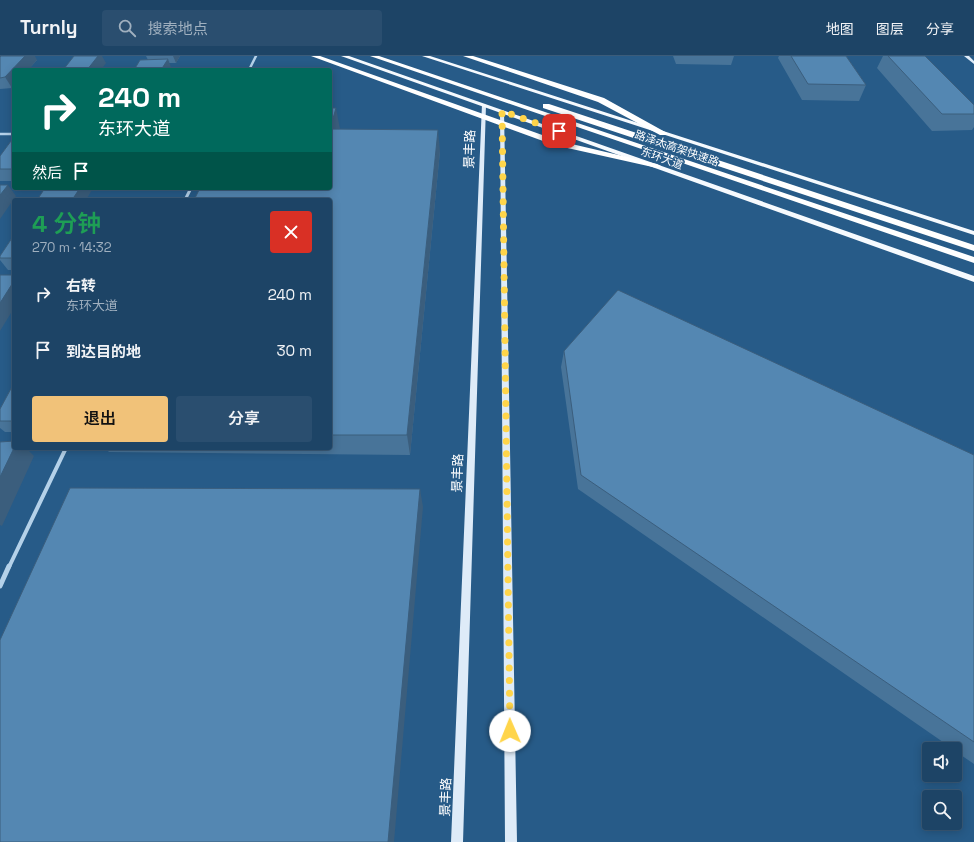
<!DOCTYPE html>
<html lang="zh">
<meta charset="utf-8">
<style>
body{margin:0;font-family:"Space Grotesk","Noto Sans SC",sans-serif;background:#2a4e6f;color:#f1f3f6;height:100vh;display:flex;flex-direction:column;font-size:15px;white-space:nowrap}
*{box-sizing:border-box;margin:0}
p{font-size:13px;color:#a0b0bf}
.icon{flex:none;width:22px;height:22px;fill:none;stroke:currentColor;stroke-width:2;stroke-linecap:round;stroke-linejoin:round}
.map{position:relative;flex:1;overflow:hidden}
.side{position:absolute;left:12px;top:142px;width:320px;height:252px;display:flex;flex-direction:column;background:#1d4466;border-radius:4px;box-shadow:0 2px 10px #0003,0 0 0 1px #3b5c7a}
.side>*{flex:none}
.top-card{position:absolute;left:12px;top:12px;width:320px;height:122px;border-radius:4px;box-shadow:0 2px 10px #0003,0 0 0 1px #3b5c7a;background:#00695c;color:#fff;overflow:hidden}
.buttons{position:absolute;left:922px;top:686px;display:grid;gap:8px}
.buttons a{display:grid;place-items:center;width:40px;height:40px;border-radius:4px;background:#1d4466;box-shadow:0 2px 10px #0003,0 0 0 1px #3b5c7a;font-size:20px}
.pin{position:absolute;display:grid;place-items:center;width:34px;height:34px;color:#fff;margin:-17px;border-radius:8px;box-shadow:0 2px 6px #0006}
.me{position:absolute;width:44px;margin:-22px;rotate:359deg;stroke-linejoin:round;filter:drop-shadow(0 0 3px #0008)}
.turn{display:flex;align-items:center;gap:14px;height:84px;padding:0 20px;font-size:18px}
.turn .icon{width:52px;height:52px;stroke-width:2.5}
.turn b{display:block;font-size:28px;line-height:34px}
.then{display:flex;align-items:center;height:38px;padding:0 20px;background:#0003;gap:8px;font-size:15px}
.round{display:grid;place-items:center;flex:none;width:42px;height:42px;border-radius:4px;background:#2a4e6f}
.overview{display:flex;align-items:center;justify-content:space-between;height:68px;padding:0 20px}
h1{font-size:24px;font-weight:600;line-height:30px;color:#1e9e55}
.cta{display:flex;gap:8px;margin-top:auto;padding:8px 20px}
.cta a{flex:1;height:46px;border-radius:4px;background:#f1c279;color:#111;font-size:16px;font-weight:600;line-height:46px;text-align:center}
.cta a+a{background:#2a4e6f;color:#f1f3f6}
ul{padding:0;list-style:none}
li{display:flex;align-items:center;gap:12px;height:56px;padding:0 20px}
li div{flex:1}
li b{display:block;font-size:15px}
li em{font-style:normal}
header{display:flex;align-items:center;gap:24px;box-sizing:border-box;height:56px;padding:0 20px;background:#1d4466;border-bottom:1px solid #3b5c7a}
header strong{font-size:19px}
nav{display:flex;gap:22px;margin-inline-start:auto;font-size:14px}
.search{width:280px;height:36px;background:#2a4e6f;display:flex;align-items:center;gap:10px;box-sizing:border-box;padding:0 14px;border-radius:4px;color:#a0b0bf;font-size:15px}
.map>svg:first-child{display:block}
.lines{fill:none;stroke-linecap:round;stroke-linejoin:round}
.street-far3{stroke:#b4d1e9;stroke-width:2.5}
.street-far2{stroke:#b4d1e9;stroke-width:3}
.street-far1{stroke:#b4d1e9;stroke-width:4}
.street{stroke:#b4d1e9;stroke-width:5}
.secondary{fill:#deebf8;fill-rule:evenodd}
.primary{fill:#f6fafe;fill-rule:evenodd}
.highway{fill:#fff;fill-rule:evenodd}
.wall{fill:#487499}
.shaded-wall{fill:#3b5e7d}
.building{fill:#5487b2;stroke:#3b5e7d}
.route{stroke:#ffd54a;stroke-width:7;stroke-dasharray:0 12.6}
.labels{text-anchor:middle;stroke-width:3;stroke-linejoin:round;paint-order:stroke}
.far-street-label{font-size:11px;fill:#fff;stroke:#275b88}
.street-label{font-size:13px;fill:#fff;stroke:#275b88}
</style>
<header>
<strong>Turnly</strong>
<div class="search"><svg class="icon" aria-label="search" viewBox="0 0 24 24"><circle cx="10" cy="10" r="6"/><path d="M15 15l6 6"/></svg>搜索地点</div>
<nav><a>地图</a><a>图层</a><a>分享</a></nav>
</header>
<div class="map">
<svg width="974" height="786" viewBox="0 0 974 786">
<rect width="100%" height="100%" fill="#275b88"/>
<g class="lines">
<path class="street-far3" d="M249,14l7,-14
M0,78h14"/>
<path class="street-far2" d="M185,144l6,-12"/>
<path class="street-far1" d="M9,511l57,-119"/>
<path class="street" d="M0,530l9,-20"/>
<path class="secondary" d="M964,0h5l5,5v3z
M482,48l4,1 -23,737h-12z
M500,54l4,1 13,731h-12z"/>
<path class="primary" d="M341,0h8l625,220v6z
M422,0h8l544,175v4z"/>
<path class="highway" d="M311,0h9l239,85 98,23 4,2 -4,2 -103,-23z
M370,0h9l595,201v6z
M463,0h10l131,42 63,35 -1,2h-6l-62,-33z
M543,48h6l425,141v6l-431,-143z"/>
</g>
<path class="wall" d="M146,0h34l-4,7h-7l-21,-3z
M673,0h61l-3,9 -55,-1z
M779,0h67l20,29 -7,16 -57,-1 -24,-42z
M883,0h42l49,49v22l-2,3 -40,1 -55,-63z
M0,1l37,3 -9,10h-14l-2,18 -12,1z
M340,73l100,22 -30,304 -301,-3 -4,-4h225v-248z
M14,85v40h-14v-25z
M14,179v35h-6l-8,-10v-4z
M564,295l410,104v309l-19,-13v-2h-2l-375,-260 -17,-122z
M14,327v49h-9l-5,-4v-7z"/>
<path class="shaded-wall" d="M25,0h10l2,4 -9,10h-14v16l-2,2 -7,-11z
M98,0h4l4,7 -5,7h-14z
M173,0h7l-4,7z
M168,3l4,11h-11z
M336,52l4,21h-10z
M438,74l2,21 -30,304 -3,-20z
M8,129l8,11 -16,23v-24z
M80,132h13l-7,12h-14z
M14,225v27l-14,23v-28z
M14,392h12l8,8 -32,70 -2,-1v-48z
M420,433l3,18 -29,335h-6z"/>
<path class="building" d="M1,0h24l-20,21 -5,1v-21z
M74,0h24l-11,14h-24z
M791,0h55l20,29 -58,-1z
M888,0h37l49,49v9h-32z
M168,3l-7,11h-27l6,-10z
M330,52h6l-6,21 108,1 -31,305h-77v-235h-136l6,-12h130z
M11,85h3v28h-14v-13z
M0,129h8l-8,10z
M45,132h35l-8,12h-35z
M14,179v23h-14v-2z
M0,219h14v6l-14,22z
M618,234l356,165v287l-393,-267 -17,-124z
M14,327v38h-14v-12z
M14,385v7l-14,29v-35z
M70,432l350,1 -32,353h-388v-202z"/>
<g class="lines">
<path class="route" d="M510,675l-8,-620 57,20"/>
</g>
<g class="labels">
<g class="far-street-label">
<text transform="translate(677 92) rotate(19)" y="4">路泽太高架快速路</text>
<text transform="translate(662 102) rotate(20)" y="4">东环大道</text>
</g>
<g class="street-label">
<text transform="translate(469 93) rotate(-88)" y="5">景丰路</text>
<text transform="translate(457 417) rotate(-88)" y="5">景丰路</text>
<text transform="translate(445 741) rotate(-88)" y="5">景丰路</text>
</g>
</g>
</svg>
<div class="buttons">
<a><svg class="icon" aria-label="sound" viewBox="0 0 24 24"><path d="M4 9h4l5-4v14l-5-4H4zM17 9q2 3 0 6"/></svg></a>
<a><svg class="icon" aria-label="search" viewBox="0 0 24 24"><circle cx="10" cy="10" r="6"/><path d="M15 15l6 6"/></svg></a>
</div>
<div class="pin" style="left:559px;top:75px;background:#d93025"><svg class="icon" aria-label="arrive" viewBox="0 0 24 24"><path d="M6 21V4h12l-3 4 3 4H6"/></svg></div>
<svg class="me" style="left:510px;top:675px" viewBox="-20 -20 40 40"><circle r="19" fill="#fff"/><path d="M0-13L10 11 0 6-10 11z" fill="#ffd54a"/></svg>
<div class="top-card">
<div class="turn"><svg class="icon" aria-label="right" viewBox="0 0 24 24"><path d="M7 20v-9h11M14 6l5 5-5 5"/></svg><div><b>240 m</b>东环大道</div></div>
<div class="then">然后<svg class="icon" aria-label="arrive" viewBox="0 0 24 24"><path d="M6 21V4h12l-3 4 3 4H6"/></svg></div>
</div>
<section class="side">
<div class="overview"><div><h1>4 分钟</h1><p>270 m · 14:32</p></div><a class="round" style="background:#d93025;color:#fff"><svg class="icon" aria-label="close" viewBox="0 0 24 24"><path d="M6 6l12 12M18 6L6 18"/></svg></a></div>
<ul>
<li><svg class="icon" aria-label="right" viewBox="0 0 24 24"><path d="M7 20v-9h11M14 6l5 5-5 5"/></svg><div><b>右转</b><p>东环大道</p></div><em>240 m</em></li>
<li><svg class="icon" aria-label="arrive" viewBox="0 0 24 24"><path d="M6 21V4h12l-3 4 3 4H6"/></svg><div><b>到达目的地</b></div><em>30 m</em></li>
</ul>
<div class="cta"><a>退出</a><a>分享</a></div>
</section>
</div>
